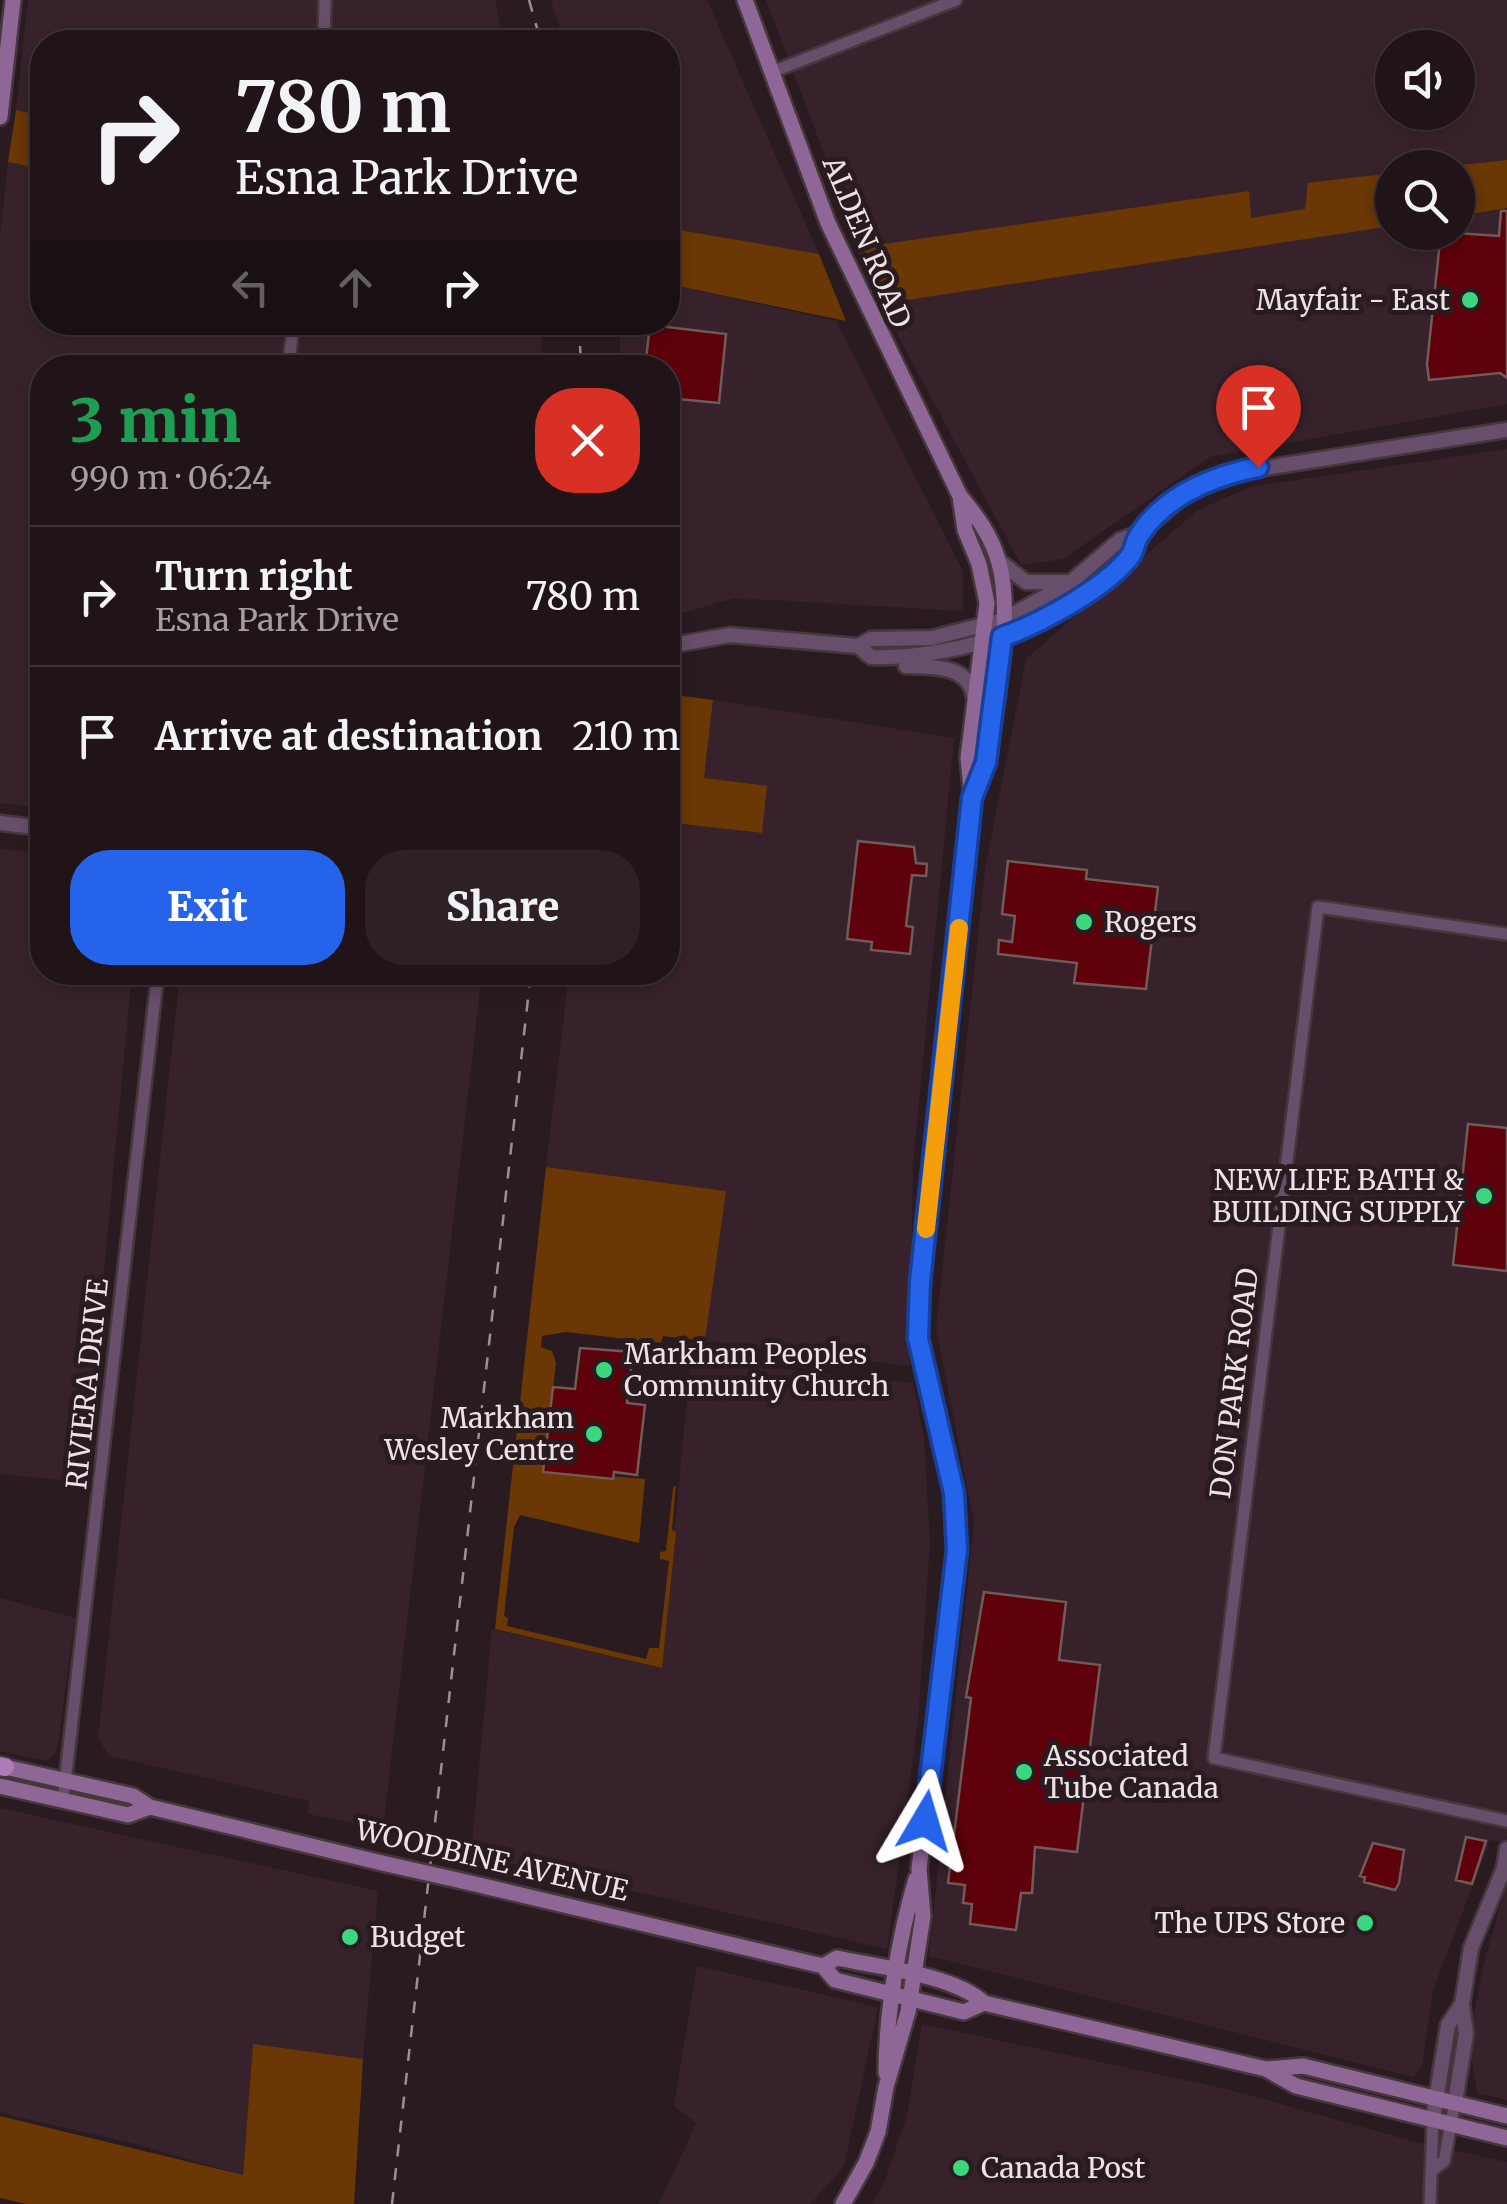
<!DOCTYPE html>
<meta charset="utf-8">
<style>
body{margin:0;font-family:Merriweather,serif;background:#2d2126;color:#f1f3f6;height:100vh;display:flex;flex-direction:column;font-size:38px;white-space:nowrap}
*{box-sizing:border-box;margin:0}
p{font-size:32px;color:#a29ea2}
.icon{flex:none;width:55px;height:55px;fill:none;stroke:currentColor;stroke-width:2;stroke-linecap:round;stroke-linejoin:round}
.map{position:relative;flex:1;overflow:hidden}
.side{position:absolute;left:30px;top:355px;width:650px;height:630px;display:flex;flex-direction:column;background:#201419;border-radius:40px;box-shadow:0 5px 15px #0003,0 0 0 2px #3d3338}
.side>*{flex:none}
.banner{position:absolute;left:30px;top:30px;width:650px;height:305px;border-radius:40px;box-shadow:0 5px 15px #0003,0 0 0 2px #3d3338;background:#201419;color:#f1f3f6;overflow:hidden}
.controls{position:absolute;left:1375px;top:30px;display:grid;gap:20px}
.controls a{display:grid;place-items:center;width:100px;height:100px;border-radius:50%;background:#201419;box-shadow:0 5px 15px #0003,0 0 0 2px #3d3338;font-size:50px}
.pin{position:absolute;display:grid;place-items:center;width:85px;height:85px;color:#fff;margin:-102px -42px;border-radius:50% 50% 50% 0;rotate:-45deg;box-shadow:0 0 10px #0007}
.pin .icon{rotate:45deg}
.me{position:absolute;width:110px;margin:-55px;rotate:7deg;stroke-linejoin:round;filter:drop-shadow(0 0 8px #0008)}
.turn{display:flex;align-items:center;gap:35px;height:210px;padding:0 40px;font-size:45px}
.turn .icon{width:130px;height:130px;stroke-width:2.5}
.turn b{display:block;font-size:70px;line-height:85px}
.lanes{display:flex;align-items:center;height:95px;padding:0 40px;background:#0003;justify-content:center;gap:50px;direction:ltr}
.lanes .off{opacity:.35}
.round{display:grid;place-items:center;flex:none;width:105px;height:105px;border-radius:40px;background:#2d2126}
.head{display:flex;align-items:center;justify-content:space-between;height:170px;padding:0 40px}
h1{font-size:60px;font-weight:800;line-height:75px;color:#1e9e55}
.primary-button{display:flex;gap:20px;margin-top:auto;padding:20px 40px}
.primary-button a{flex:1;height:115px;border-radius:40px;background:#2563eb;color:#fff;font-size:40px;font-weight:800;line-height:115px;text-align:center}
.primary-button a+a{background:#2d2126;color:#f1f3f6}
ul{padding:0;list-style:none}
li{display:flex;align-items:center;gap:30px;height:140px;padding:0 40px;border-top:2px solid #3d3338}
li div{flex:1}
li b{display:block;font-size:38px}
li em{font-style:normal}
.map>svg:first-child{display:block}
.built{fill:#37222b;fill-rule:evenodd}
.green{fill:#6a3705}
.building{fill:#5f010a;stroke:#6f5b59;stroke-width:2.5}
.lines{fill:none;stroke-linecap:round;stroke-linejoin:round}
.minor-casing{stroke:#45373d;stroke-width:16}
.tertiary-casing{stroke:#45373d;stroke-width:19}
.secondary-casing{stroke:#45373d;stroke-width:20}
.primary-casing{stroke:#45373d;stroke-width:22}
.minor{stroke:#674e6b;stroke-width:11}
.tertiary{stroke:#674e6b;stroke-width:14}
.secondary{stroke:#8f6796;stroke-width:15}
.primary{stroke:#ae7bb7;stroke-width:18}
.rail{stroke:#9c9094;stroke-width:2.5;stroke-dasharray:12 12;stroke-linecap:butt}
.secondary-bridge-casing{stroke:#45373d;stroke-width:20;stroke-linecap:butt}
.secondary-bridge{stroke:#8f6796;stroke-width:15}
.route-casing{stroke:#184099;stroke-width:25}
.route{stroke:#2563eb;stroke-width:18}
.slow{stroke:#f59e0b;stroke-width:18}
.poi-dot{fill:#3bd77e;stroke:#2a1b21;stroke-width:4}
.labels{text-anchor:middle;stroke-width:10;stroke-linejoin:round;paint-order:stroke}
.street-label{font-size:28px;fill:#ede2e6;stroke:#2a1b21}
.poi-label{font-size:28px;fill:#ede2e6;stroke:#2a1b21;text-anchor:start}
</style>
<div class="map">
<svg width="1507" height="2204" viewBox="0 0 1507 2204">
<rect width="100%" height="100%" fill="#2a1b21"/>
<path class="built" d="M28,0h467l9,42h-462v74l-26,-6z
M551,0h156l112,254 -151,-26v-186h-104z
M766,0h741v404l-297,53 -147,102 -42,6 -140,-261zM1392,48h66v64h-66zM1392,168h66v64h-66z
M8,162l34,7v153l501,1 -3,44 -498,1v440l-42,-5v-565z
M668,284l168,37 127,250v40l-229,-13 -66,19v-249l-47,-1 -2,-44 49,-1z
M1507,449v1394l-17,-3 -57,150 -11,76 -9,11 -484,-121 45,-434 -38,-194 49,-458 41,-211 172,-149 52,-23z
M713,700l241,38 -41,425 -3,203 -205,-25 20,-150 -179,-24 23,-194 99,-1v-103l5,-46 88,10 -57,-55z
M0,849l42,4v119l90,1 -48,509 -84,-8z
M180,973h302l-99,856 -75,-15 1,-13 -200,-45 -11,-18z
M691,1359l222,24 11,55 6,105 -12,178 -31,228 -416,-95 21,-225 169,39z
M0,1598l75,20 -18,132 -10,11 -47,-10z
M0,1808l378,83 -15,168 -110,-14 -10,130 -119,-34 -124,-28z
M1507,1882v218l-30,-7 -8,-51 14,-75z
M697,1966l181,41 -34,159 -34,38h-151l37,-81 -22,-17z
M922,2024l305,65 189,53 91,20v42h-635l12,-21 23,-67z"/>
<path class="green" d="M16,110l26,6v53l-34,-7z
M1507,160v48l-49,8v-48l-16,-1z
M1392,173v53l-511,78 -25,-56 393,-57 2,27 54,-9 3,-26z
M668,228l151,26 27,67 -178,-37z
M668,694l45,6 -9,78 63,8 -5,47 -89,-10 -5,46z
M546,1167l180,24 -21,150 -42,-5 -2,7 -95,-11 -24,4 -1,11 11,4 4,12 -13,108 102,8 -6,64 -119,-28 -6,12 -10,89 4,2 -1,8 139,33 3,-11h10l10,-87 -9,-2v-7l6,-1 7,-63 3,-3 -4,45 4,2 -14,136 -167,-39z
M253,2044l110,15 -9,145h-327l-27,-6v-82l243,59z"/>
<path class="building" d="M1501,211h6v167l-7,-5 -71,7 -2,-16 14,-132 58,4z
M650,325l76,9 -7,69 -51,-5v-30h-23z
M858,841l56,6 2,16 11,1 -1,12 -14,-1 -6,51 7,1 -3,27 -39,-4 1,-8 -25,-3z
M1008,861l79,9 -1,9 72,8 -12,102 -72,-6 3,-20 -79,-9 1,-14 13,2 3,-26 -13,-2z
M1468,1124l39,4v143l-54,-6z
M580,1348l53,4 -6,51 18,2 -8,70 -23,-3 -1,7 -70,-7 10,-85 22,2z
M984,1592l82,10 -7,58 41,5 -23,187 -42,-5 -3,46h-11l-5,37 -46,-6 2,-20 -9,-1 2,-18 -17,-2 23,-185 -5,-1z
M1466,1837l20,4 -14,43 -16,-4z
M1373,1843l31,7 -5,33 -4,7 -31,-8 1,-5 -5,-1z"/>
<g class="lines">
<defs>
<path id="minor" d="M324,42l1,-42
M772,72l184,-72
M288,368l6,-46
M1507,934l-189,-27 -104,851 293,63
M63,1800l95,-828
M1434,2169l10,-8 11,-59
M1430,2204l3,-85"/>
<path id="tertiary" d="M999,561l27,21h39
M668,646l62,-11 128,11 13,11c85,3 232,-39 269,-124
M858,646l13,-7 61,-1 71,-18 68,-38 49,-42 20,-7 54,-46 32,-13 281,-44
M906,666c25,1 63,-2 68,31
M0,823l42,5
M1455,2102l11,-68 -4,-30 9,-56 33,-80 3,-19
M1433,2119l15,-94 14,-21"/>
<path id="secondary" d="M745,0l83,223 132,273c17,20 32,41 39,67 15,54 -5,179 -25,231
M0,117l13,-117
M5,1767l128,29 17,11 232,56
M0,1786l128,29 22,-8
M462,1881l361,85 12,14 129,32 20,-9
M823,1966l14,-8c41,9 117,17 147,45l282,66 30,17 211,52
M1266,2069l37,-3 204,50
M886,2073c0,-60 13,-137 30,-194
M843,2204l23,-41 12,-31 8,-45 22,-75 15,-96 -4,-47 38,-320 -3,-56 -36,-155 2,-56 52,-484 -4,-40 19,-155 -8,-39 -14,-34 -5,-34"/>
<path id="primary" d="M0,1766l5,1"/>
</defs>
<use href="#minor" class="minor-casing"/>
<use href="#tertiary" class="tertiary-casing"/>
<use href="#secondary" class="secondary-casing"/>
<use href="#primary" class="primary-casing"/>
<use href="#minor" class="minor"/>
<use href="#tertiary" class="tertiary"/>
<use href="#secondary" class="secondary"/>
<use href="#primary" class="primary"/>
<path class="rail" d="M529,0l12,42
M579,322l2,46
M392,2204l139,-1232"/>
<defs>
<path id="secondary-bridge" d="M382,1863l80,18"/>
</defs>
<use href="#secondary-bridge" class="secondary-bridge-casing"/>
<use href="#secondary-bridge" class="secondary-bridge"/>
</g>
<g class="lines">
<defs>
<path id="route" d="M925,1821l32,-271 -3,-57 -36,-155 2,-56 52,-484 14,-36 16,-125c37,-13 106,-50 129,-82 4,-6 4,-15 9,-21 26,-39 74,-58 118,-67"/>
</defs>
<use href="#route" class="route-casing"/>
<use href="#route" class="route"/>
<path class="slow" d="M926,1229l33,-301"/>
</g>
<g class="poi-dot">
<circle cx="1470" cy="300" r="10"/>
<circle cx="1084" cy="922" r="10"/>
<circle cx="1484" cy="1196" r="10"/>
<circle cx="604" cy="1370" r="10"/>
<circle cx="594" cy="1434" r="10"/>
<circle cx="1024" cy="1772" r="10"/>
<circle cx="1365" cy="1923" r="10"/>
<circle cx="350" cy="1937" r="10"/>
<circle cx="961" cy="2168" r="10"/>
</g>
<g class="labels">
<g class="street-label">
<text transform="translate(867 242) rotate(67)" y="10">ALDEN ROAD</text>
<text transform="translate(1234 1383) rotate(-83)" y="10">DON PARK ROAD</text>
<text transform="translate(87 1384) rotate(-84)" y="10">RIVIERA DRIVE</text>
<text transform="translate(492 1860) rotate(13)" y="10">WOODBINE AVENUE</text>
</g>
<g class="poi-label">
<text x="1450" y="310" text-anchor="end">Mayfair - East</text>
<text x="1104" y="932">Rogers</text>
<text x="1464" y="1190" text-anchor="end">NEW LIFE BATH &amp;<tspan x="1464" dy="32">BUILDING SUPPLY</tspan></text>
<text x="624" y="1364">Markham Peoples<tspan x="624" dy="32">Community Church</tspan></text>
<text x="574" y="1428" text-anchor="end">Markham<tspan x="574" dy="32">Wesley Centre</tspan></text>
<text x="1044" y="1766">Associated<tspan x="1044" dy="32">Tube Canada</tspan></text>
<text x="1345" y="1933" text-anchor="end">The UPS Store</text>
<text x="370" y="1947">Budget</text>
<text x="981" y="2178">Canada Post</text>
</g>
</g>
</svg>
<div class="controls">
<a><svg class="icon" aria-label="sound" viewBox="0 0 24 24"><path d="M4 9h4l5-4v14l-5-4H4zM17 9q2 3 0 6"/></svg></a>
<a><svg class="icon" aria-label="search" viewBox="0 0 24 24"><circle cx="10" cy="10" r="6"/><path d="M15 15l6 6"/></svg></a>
</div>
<div class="pin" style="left:1258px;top:467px;background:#d93025"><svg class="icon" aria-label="arrive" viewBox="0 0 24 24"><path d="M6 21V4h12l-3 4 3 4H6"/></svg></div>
<svg class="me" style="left:925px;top:1821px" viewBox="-20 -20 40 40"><path d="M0-17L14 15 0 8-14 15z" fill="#2563eb" stroke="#fff" stroke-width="4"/></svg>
<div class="banner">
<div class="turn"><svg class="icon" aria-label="right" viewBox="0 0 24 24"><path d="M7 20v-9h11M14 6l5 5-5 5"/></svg><div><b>780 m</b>Esna Park Drive</div></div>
<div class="lanes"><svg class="icon off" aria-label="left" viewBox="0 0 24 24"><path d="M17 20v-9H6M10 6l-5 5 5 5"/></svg><svg class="icon off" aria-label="ahead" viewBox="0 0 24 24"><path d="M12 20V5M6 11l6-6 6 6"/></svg><svg class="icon" aria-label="right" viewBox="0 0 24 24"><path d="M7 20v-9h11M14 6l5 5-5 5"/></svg></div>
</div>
<section class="side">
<div class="head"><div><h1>3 min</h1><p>990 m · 06:24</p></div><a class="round" style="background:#d93025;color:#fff"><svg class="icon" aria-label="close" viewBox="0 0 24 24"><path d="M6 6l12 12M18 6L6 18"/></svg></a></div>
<ul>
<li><svg class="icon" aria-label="right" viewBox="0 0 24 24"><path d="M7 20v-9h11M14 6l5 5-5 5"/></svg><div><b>Turn right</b><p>Esna Park Drive</p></div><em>780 m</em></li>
<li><svg class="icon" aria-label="arrive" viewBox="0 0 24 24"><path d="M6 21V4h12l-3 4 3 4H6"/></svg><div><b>Arrive at destination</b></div><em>210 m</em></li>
</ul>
<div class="primary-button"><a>Exit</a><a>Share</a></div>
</section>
</div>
